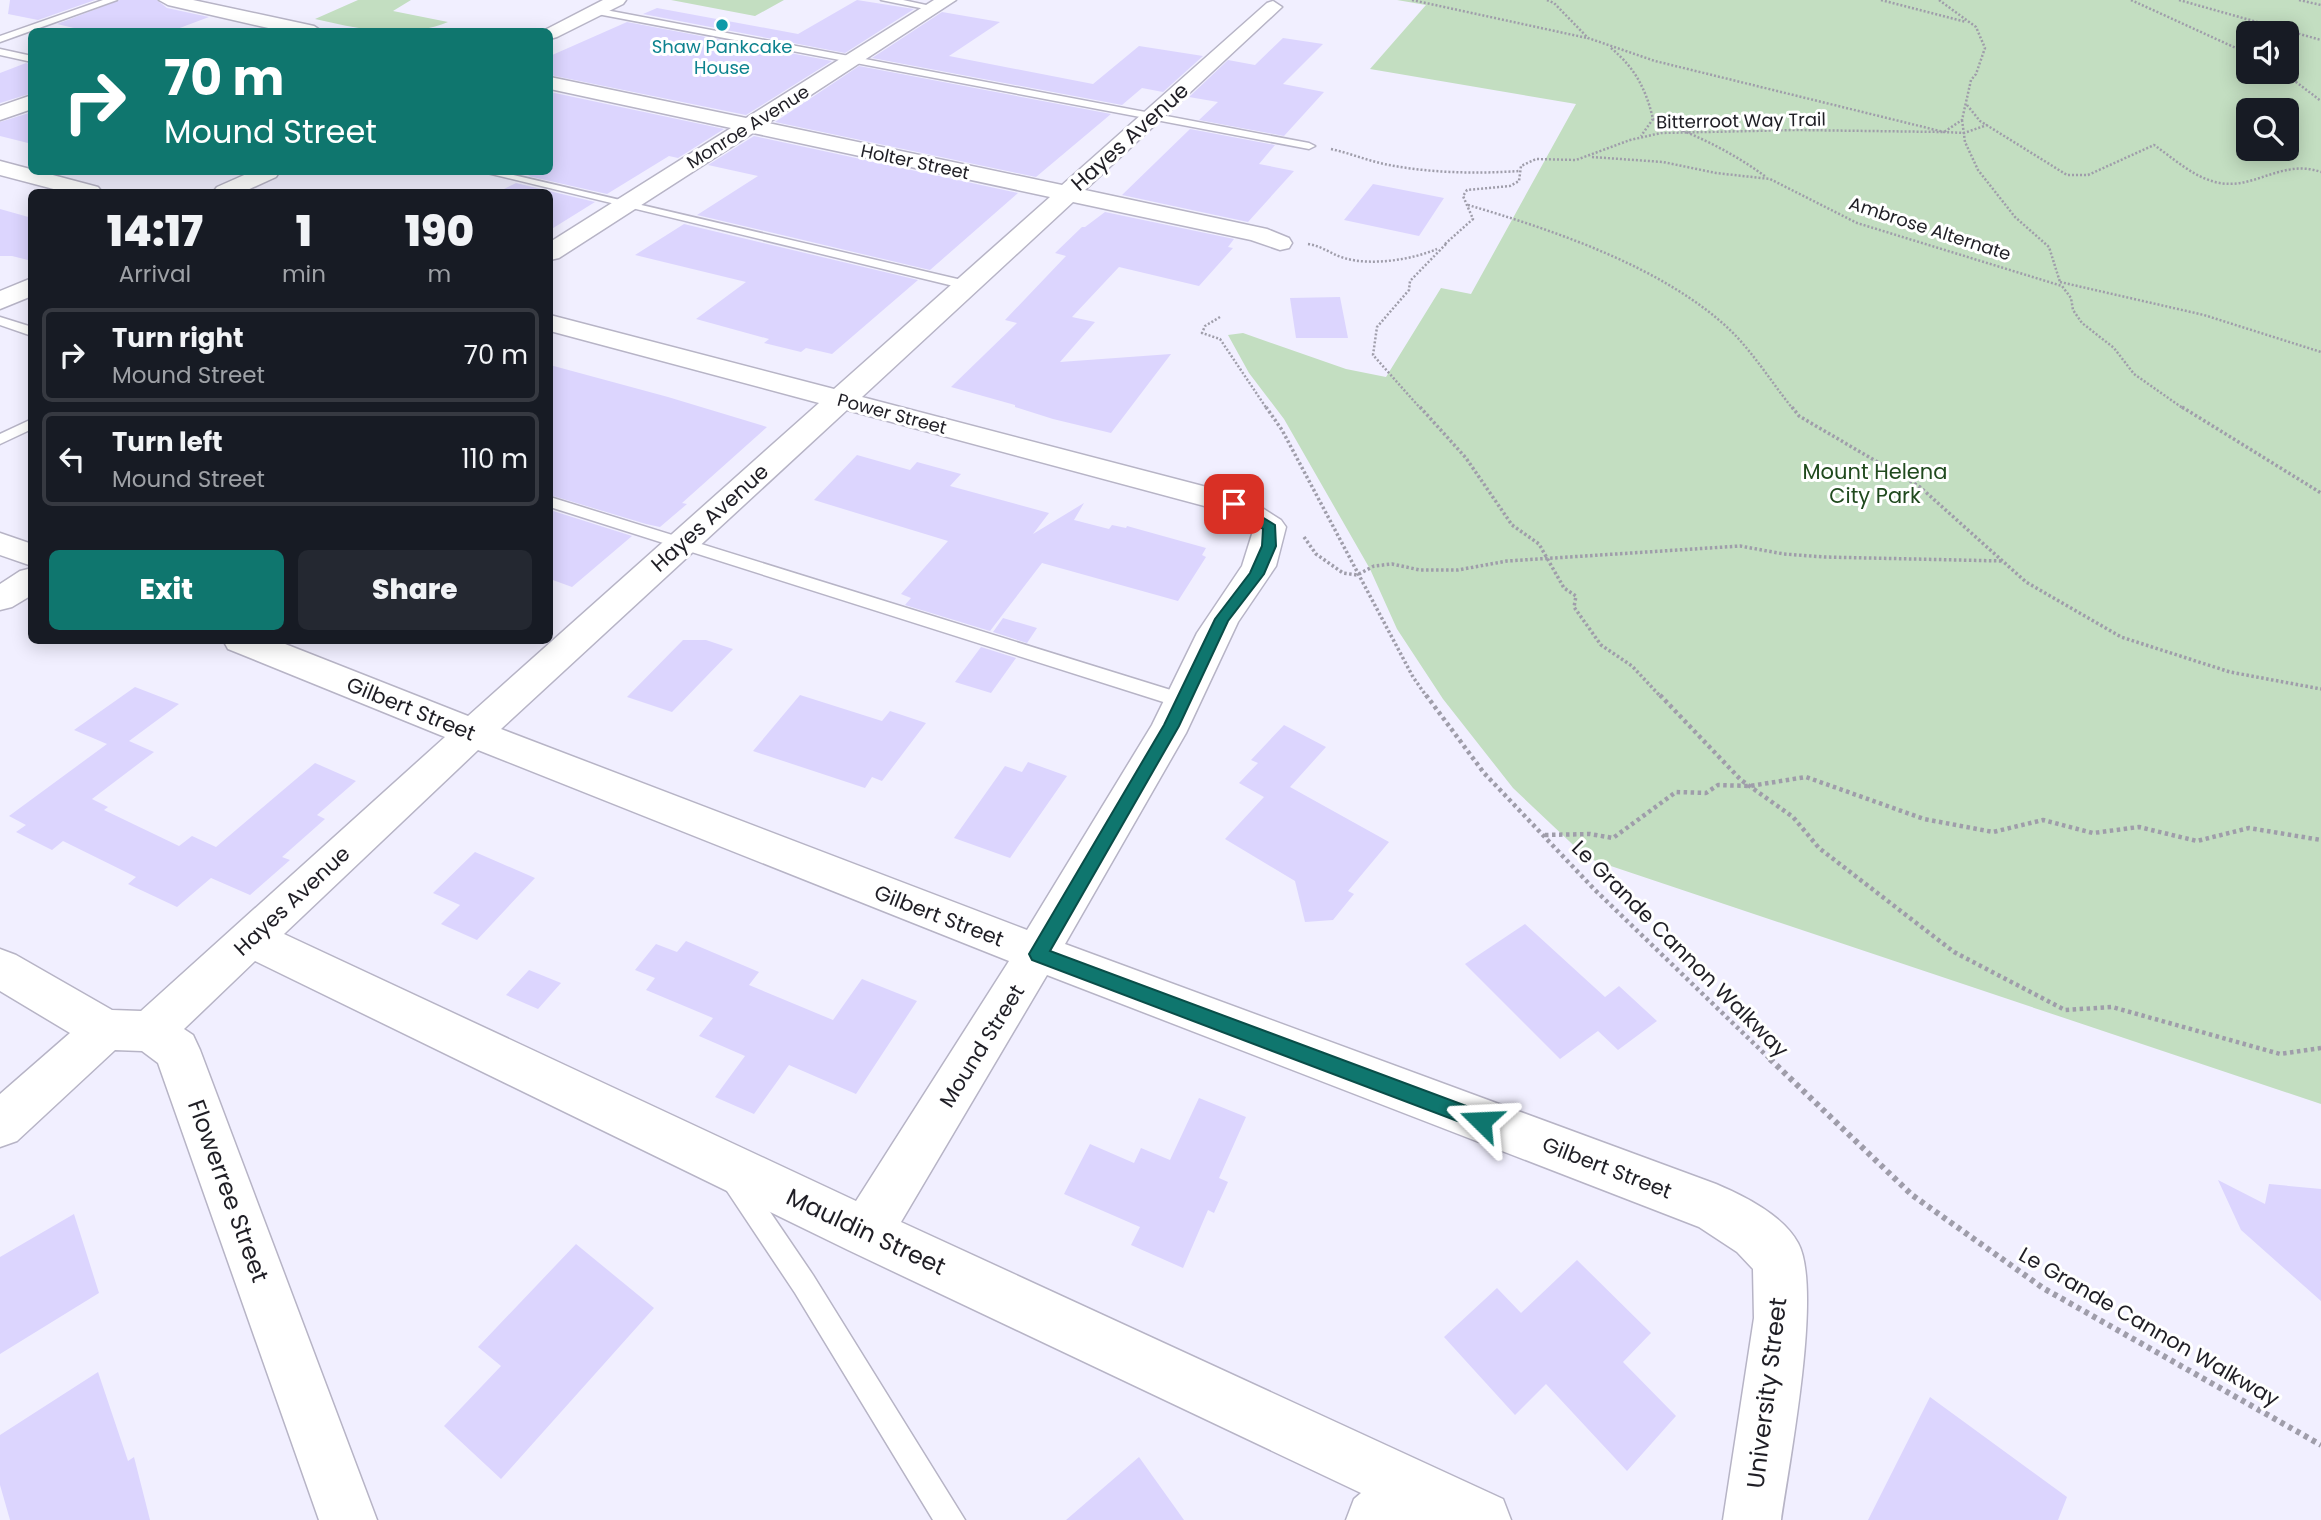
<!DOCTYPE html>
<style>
body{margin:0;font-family:Poppins,sans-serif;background:#242831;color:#f1f3f6;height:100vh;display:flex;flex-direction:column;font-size:26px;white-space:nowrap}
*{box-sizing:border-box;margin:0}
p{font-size:23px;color:#9ea1a6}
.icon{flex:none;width:38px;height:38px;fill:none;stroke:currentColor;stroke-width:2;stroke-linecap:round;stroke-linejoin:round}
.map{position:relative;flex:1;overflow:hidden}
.details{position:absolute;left:28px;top:189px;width:525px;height:455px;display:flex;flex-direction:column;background:#171b24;border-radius:10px;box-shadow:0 4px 18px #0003}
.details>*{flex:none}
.top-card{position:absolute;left:28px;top:28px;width:525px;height:147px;border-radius:10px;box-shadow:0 4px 18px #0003;background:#0f766e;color:#fff;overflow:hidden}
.tools{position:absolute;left:2236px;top:21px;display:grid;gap:14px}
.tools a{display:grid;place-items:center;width:63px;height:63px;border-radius:10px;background:#171b24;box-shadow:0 4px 18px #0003;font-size:35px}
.pin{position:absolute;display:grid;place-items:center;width:60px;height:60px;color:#fff;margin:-30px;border-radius:14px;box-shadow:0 4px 10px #0006}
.me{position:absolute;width:77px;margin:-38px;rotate:291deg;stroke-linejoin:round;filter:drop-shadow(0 0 5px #0008)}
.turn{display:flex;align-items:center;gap:24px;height:147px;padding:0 21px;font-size:32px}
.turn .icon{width:91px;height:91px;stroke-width:2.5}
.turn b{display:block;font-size:49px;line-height:60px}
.eta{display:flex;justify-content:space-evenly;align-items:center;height:119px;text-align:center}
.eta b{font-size:42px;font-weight:800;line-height:49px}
.primary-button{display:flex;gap:14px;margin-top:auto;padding:14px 21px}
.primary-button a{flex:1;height:80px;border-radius:10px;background:#0f766e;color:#fff;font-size:28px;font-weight:800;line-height:80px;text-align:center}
.primary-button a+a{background:#242831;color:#f1f3f6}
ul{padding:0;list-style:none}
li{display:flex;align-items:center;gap:21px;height:94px;margin:0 14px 10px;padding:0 7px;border:4px solid #363941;border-radius:10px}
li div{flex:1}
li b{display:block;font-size:26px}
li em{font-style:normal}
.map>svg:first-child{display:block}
.green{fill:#c3dec1;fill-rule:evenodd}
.building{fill:#dcd5fe}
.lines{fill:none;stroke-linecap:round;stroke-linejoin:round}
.service-casing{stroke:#b7b4c6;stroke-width:3}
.minor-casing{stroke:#b7b4c6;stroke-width:3}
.path-far3{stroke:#9f9daa;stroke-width:2.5;stroke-dasharray:2 2;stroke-linecap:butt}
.path-far2{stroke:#9f9daa;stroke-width:3.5;stroke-dasharray:2.5 2.5;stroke-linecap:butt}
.path-far1{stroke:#9f9daa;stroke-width:4.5;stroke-dasharray:3.5 3.5;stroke-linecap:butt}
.path{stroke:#9f9daa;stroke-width:6;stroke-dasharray:4.5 4.5;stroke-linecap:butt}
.service{fill:#fff;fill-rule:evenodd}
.minor{fill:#fff;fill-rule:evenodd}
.route{fill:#0f766e;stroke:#0a4d48;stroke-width:2}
.culture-dot{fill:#0f9aa8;stroke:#fff;stroke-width:2.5}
.labels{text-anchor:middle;stroke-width:6;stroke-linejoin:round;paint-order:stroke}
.far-culture-label{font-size:18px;fill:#0d838f;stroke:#fff}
.far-street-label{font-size:18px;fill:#1f1e25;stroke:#fff}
.street-label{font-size:21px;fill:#1f1e25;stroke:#fff}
.park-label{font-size:21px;fill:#204a1e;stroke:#fff}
.near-street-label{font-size:24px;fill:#1f1e25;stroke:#fff}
</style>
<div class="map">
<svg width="2321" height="1520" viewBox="0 0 2321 1520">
<rect width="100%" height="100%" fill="#f1efff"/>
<path class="green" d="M358,0h53l-18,11 55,11c-44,18 -88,7 -133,-3z
M671,0h113l-29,16z
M1397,0h924v1104l-734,-246 -74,-70 -70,-89 -46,-70 -27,-60 -86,-150 -35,-46 -21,-38 15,-2 103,36 40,8 55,-89 30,6 105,-190 -206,-35 56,-64zM2249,33h38v39h-38zM2287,110v39h-38v-39z"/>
<path class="building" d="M10,0h85l-57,20 -30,-6z
M120,0h37l10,8 42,9 -40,15h-78l-34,-8z
M857,0l57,9 -69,44 -202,-39 14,-6 141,26z
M942,12l58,10 -51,34 144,28 46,-38 64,10 -40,36 -21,-4 -20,17 -250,-47z
M627,22l205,39 -86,54 -196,-40v-19z
M1283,38l40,6 -40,40 41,8 -40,44 -85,-16 19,-18 -29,-5 39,-37 27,5z
M26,63l6,2v28l-32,10v-30z
M859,66l252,48 -75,63 -261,-55z
M550,92l174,37 -46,29 -9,-2 -62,38 -79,-18 7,-4h15z
M32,112v32l-32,-8v-14z
M1190,129l85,16 -16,19 35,7 -46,51 -126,-27z
M754,136l264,57 -88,77 -233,-55 61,-39 -50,-11z
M516,183l79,19 -45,28v-38h-52z
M1373,184l71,14 -25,38 -75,-16z
M0,209l32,9v43l-20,-5h-12z
M1105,212l129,27 -6,8 5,1 -34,38 -80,-19 -47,50 23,5 -35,40 111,-8 -60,79 -58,-14 -38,-12v-2l-64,-18 66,-64 -12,-3 61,-64 -11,-3 27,-26h3z
M684,224l234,56 -86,74 -26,-6 -5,4 -37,-9 5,-4 -73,-20 50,-37 -111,-27z
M1340,297l8,41h-52l-6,-40z
M550,365l118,32 99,30 -85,76 5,1 -27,23 -14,-3 -96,-29z
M857,455l53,15 7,-8 44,12 -11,12 99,27 -16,21 51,-31 -10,17 35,9 3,-4 14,3 1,-2 79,22 -4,7 4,2 -28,44 -136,-38 -52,68 -85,-26 6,-7 -10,-4 47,-53 -134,-41z
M550,510l82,26 -60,51 -22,-8z
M1003,618l34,10 -10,15 -34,-11z
M683,640h23l27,9 -61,63 -45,-15z
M981,647l35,11 -25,35 -36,-11z
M135,687l44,17 -50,37 25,11 -62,47 16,8 -4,3 75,36 13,-10 24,11 99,-84 41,18 -39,34 8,4 -43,38 8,3 -40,35 -39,-17 -34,29 -49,-23 8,-7 -73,-36 -11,9 -36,-18 10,-7 -17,-9 98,-72 -33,-14z
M800,695l82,26 8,-10 36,12 -44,58 -10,-4 -7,11 -112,-37z
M1284,725l42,22 -36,40 99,55 -41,49 6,3 -21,26 -28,2 -10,-41 -70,-42 39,-42 -25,-14 19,-20 -7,-3z
M1028,762l39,14 -57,82 -56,-20 51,-72 17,6z
M475,852l60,26 -58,62 -36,-16 19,-19 -27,-12z
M1525,924l80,73 14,-11 38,35 -39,29 -20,-19 -38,28 -95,-95z
M686,941l73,31 -10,13 84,35 29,-41 55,22 -61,93 -67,-29 -35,49 -39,-17 30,-41 -46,-20 14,-18 -67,-28 9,-12 -20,-8 21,-26 21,8z
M529,970l32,13 -23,26 -32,-14z
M1199,1098l47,19 -27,61 9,4 -14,31 -6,-3 -25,58 -52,-23 9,-18 -76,-33 26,-50 44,19 7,-15 29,12z
M2218,1180l47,24 4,-20 52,5v112l-80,-71z
M74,1214l25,79 -99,61v-97z
M576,1244l78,64 -153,171 -57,-53 57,-60 -23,-19z
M1577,1260l74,73 -28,29 53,54 -49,55 -81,-87 -31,31 -71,-78 53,-49 24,25z
M98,1372l30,89 6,-4 16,63h-140l-10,-35v-50z
M1930,1397l137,100 -9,23h-190z
M1139,1457l45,63h-118z"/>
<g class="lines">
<defs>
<path id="service" d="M103,0h14l-117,42v-6z
M881,0h22l37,8 -5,3z
M595,8l714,135 6,3 -6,3 -717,-136 -2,-2z
M0,49l32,7v6l-32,-7z
M483,172h18l465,109 6,4 -6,4z
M0,317l32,10v9l-32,-11z
M32,419v10l-32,15v-10z
M550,497l640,199 2,5 -2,5h-14l-626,-199z
M734,1168l9,4 70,103 152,245h-32l-138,-227 -70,-105 -3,-8 3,-8z"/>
<path id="minor" d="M159,0h34l121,26 9,6h-37l-118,-27z
M603,0h23l-3,4 -66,33 -7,2v-7h-9z
M934,0h22l-188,123 294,62 205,-182 6,-2 9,6 -197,183 182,39 22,9 3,5 -3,5 -9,2 -29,-10 -178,-38 -211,195 383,100 36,23 5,7 -10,39 -38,56 -52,111 -121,211 651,240c28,12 67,31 82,59 25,45 -9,220 -17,277h-58l31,-202 -1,-49 -16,-17 -38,-25 -652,-252 -146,247 602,277 8,21h-165l8,-21 7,-6 -513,-243 -593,-289 -71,68 9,6 7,15 177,470h-58l-161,-457 -16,-12 -27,-1 -98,91 -17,6v-53l70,-61 -70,-42v-42l16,6 96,55 29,1 304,-274 -217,-88 -5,-9h52l193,76 351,-313 -269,-72v-16l284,74 216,-192 -297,-64 -194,125 -9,2v-18l181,-114 -181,-39v-12l196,41zM847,410l376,101 30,20 -11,35 -45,67 -45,92 -125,205 -526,-201zM478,750l531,211 -153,240 -572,-267z
M32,95v14l-32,11v-14z
M0,161l98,26 4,5h-37l-65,-17z
M251,172h28l-3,5 -33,15h-30l4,-5z
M32,278v18l-32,13v-18z
M0,533l32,11v22l-32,-11z
M32,568v27l-20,12 -12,3v-26l20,-13z"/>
</defs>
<use href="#service" class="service-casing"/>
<use href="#minor" class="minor-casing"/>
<path class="path-far3" d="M1412,0l175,38
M1547,0l7,3 34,35 67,23 289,71 20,1 23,-8
M1881,0l85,22
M2131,0l118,54
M2179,0l142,40
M2299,0l22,5
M1611,48c24,20 35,41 42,71l-12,17
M2283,72l38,29
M1967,105l13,16 87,54h21l66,-30c19,13 38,31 61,37 38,10 66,-24 106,-10
M1653,119c41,15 78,32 113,58
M1962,120l3,22 13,28 37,47 34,30 11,35
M1331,149c18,4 35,11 53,15 44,9 91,10 136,7
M1592,157l71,5 53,11 54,6 87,44 205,63 9,12 2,12 9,13 32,25 20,26 50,35
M1468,205c85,25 195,62 261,124 24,23 43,54 64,80
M1308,244c14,2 23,10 36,14 27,8 67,2 93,-9
M1445,244l28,-25 -10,-23 4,-6 43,-4 9,-5 2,-15 15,-7 40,1 54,-20 31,-7 135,-3 148,2 18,-12 9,-40 5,-6 9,-26 -9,-21 -37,-27
M2060,282l144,33 117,37
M1220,317l-15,9 -3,7 18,6 47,70
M1421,409l-48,-54 4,-28 32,-37 1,-9 36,-37"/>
<path class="path-far2" d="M1266,407l16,23 131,247 14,20
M1420,407l46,51 46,67 27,19 25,44 12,8 -2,11 27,38 31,21 29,31
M1792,407l7,9 121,71 106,95 95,55 109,35 91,17
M2182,407l139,86
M1304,537l12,17 27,19 14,2 17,-9 18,-2 28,6h38l49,-9 233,-15 44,8 40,3 179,4"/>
<path class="path-far1" d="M1426,695l58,78 110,116 178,172
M1660,695l81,85 52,37 26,31 135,104 111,58 47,-3 168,47 41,-6
M1545,835l45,-1 23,4 63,-46 30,1 12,-8 32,1 56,-9 118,42 69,13 50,-12 50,13 46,-6 58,14 52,-13 72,12"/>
<path class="path" d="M1770,1059l142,136 131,93 278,157"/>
<use href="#service" class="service"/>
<use href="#minor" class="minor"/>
</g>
<path class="route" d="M1234,500l41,25 1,21 -12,28 -36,47 -49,105 -129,225 438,163 3,7 -3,6 -7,3 -449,-170 -3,-6 135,-229 51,-106 35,-46 12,-27 1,-17 -34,-22v-6z"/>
<circle class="culture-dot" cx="722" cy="25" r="7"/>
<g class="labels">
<g class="far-culture-label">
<text x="722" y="53">Shaw Pankcake<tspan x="722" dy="21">House</tspan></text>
</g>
<g class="far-street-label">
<text transform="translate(1741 121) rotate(-1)" y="6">Bitterroot Way Trail</text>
<text transform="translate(748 127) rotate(-32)" y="6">Monroe Avenue</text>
<text transform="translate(915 162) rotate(12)" y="6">Holter Street</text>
<text transform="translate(1930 229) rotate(18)" y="6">Ambrose Alternate</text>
<text transform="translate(892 414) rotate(15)" y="6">Power Street</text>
</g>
<g class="street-label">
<text transform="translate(1130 137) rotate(-42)" y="7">Hayes Avenue</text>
<text transform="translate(710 518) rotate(-42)" y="7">Hayes Avenue</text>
<text transform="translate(411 709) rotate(22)" y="7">Gilbert Street</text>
<text transform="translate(292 901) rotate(-43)" y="7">Hayes Avenue</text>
<text transform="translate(939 916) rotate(21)" y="7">Gilbert Street</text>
<text transform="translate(1680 949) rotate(45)" y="7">Le Grande Cannon Walkway</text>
<text transform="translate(982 1046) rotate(-58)" y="7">Mound Street</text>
<text transform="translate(1607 1168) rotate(21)" y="7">Gilbert Street</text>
<text transform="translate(2149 1327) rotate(30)" y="7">Le Grande Cannon Walkway</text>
</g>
<g class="park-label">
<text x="1875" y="479">Mount Helena<tspan x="1875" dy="24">City Park</tspan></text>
</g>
<g class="near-street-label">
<text transform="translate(228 1191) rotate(70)" y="8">Flowerree Street</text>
<text transform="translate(866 1232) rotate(25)" y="8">Mauldin Street</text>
<text transform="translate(1767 1393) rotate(-83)" y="8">University Street</text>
</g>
</g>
</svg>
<div class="tools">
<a><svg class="icon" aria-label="sound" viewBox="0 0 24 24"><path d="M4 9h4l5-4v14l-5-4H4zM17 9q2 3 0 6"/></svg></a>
<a><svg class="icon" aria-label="search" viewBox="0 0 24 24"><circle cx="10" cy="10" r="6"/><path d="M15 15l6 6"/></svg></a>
</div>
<div class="pin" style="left:1234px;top:504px;background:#d93025"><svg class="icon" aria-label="arrive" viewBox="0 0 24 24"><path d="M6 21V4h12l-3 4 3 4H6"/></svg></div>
<svg class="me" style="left:1481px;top:1121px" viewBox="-20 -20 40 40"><path d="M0-17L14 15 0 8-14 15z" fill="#0f766e" stroke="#fff" stroke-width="4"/></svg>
<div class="top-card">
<div class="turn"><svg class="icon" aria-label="right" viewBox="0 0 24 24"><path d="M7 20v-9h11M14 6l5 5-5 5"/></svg><div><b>70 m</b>Mound Street</div></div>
</div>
<section class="details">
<div class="eta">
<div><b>14:17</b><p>Arrival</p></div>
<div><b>1</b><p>min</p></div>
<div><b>190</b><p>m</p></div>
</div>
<ul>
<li><svg class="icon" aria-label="right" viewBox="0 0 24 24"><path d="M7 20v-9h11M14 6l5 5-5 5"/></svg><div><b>Turn right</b><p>Mound Street</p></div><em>70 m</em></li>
<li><svg class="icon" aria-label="left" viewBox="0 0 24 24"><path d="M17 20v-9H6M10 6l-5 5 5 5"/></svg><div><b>Turn left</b><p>Mound Street</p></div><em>110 m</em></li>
</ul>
<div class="primary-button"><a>Exit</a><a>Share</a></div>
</section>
</div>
